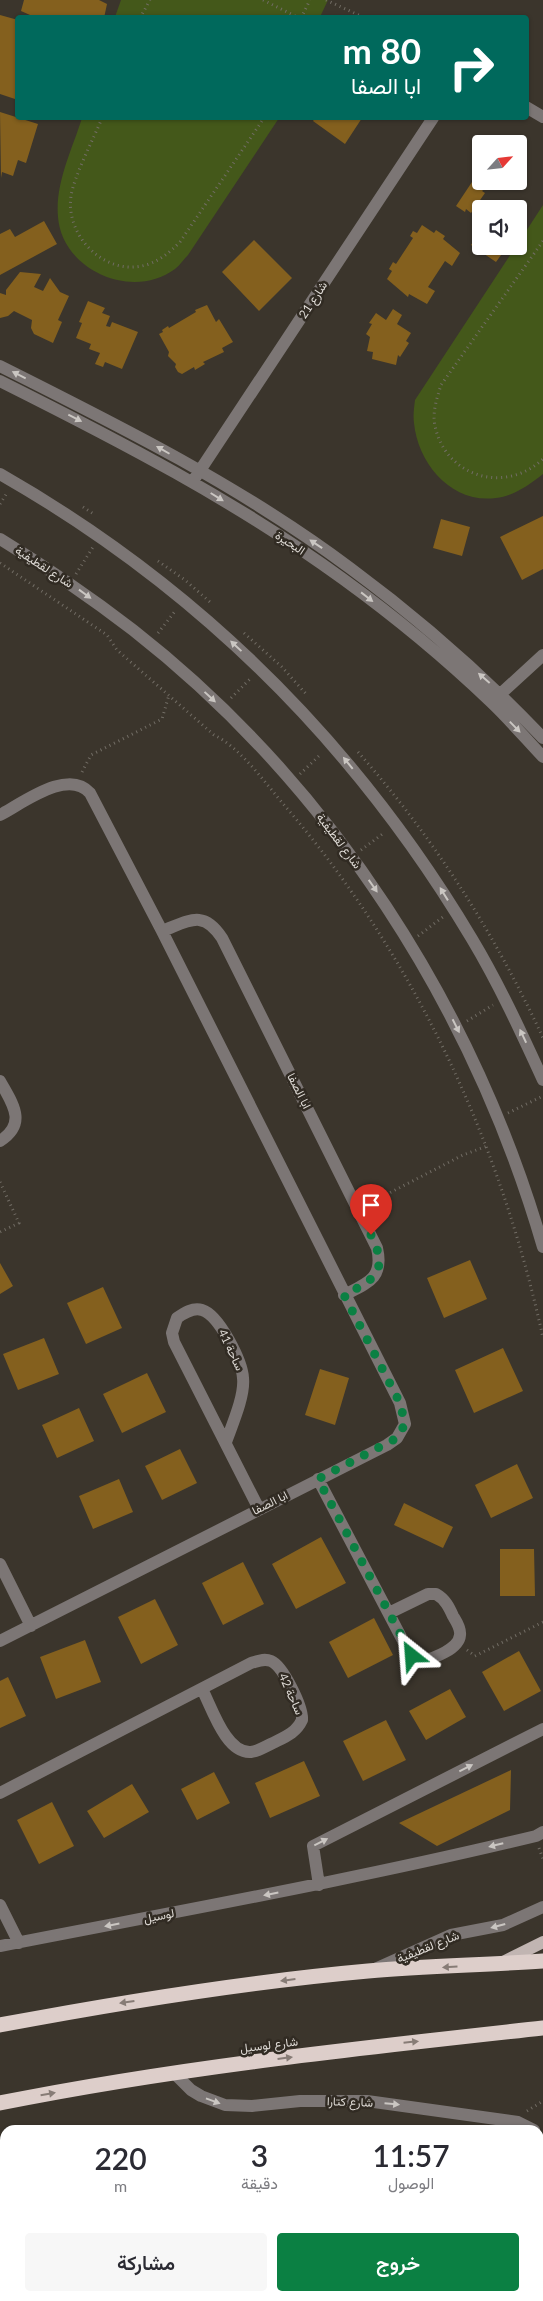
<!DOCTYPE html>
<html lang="ar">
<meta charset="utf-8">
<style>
body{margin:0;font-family:Lato,Vazirmatn,sans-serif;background:#f7f7f7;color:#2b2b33;direction:rtl;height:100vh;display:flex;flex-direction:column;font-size:19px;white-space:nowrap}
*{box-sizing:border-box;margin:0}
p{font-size:16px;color:#7c7c81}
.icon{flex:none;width:28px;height:28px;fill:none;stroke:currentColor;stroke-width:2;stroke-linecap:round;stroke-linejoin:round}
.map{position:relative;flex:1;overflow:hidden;direction:ltr}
.details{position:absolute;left:0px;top:2125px;width:544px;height:176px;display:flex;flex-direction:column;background:#fff;border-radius:15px 15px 0 0;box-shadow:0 1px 4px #0004;direction:rtl}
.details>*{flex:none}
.top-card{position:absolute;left:15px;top:15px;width:514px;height:105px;border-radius:5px;box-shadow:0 1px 4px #0004;direction:rtl;background:#00695c;color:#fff;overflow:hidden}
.needle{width:32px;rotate:63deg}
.buttons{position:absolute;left:472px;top:135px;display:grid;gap:10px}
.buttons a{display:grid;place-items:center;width:55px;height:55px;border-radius:5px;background:#fff;box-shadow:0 1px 4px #0004;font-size:25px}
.pin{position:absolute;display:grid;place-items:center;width:42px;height:42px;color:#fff;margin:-51px -21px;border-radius:50% 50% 50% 0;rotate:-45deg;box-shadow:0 0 5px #0007}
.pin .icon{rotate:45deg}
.me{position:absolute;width:55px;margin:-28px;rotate:332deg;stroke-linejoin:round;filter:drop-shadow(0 0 4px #0008)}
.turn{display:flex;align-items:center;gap:18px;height:105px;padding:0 25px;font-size:22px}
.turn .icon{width:65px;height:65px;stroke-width:2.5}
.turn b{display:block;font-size:35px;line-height:42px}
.eta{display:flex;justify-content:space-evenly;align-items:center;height:85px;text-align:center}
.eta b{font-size:30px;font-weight:600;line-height:35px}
.primary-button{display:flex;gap:10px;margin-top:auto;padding:10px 25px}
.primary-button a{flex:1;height:58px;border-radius:5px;background:#0b8043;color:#fff;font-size:20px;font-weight:600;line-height:58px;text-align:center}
.primary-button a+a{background:#f7f7f7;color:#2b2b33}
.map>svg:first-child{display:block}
.green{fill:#44581a}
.building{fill:#84601e}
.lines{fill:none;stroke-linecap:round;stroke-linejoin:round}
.path{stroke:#726d65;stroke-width:3;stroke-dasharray:1 4;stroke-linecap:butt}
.minor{stroke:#7c7675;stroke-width:12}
.major{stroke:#c1b5b2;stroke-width:12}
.highway{stroke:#ddceca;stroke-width:15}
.oneway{fill:#cac6c2}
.oneway2{fill:#877c76}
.route{stroke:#0b8043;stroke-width:9;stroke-dasharray:0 16.2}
.labels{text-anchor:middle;stroke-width:5;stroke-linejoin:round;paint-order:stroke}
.street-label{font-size:12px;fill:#dedad5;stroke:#312b23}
</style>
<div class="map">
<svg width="543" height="2301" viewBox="0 0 543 2301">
<rect width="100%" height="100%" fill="#3b352c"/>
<path class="green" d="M121,0h207l-8,17h-205z
M82,118h197l-91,137c-4,4 -8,10 -13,14 -43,32 -113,1 -117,-52 -3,-34 14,-67 24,-99z
M543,205v269c-14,11 -29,22 -47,24 -44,6 -78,-34 -82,-75 -1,-7 0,-15 1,-23l101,-154h3v-4z
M539,2135h4v166h-543v-103h5v98h534z"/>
<path class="building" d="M24,0h75l8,4 -3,14h-75l1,-3 -9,-4z
M0,15l18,5v80l-18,-6z
M0,112l38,12 -12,39 -8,-3 -5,16 -11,-4 -1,6z
M315,118h47l-17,26 -32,-23z
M479,177h2v4h8l-1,4 -6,6 3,2 -14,20 -5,-4 -1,3 -9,-6 16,-24z
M44,221l13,23 -57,31v-41l10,-5 5,8z
M422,225l12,8 2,-3 9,6 -2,3 17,14 -8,13 -7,-5 -17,26 7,4 -8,13 -18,-10 -1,3 -21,-18 5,-8 -3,-2 4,-7 3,2 17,-26 -3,-2 3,-5 4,2z
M481,235v11h16l7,5 -8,11 -25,-17 5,-8z
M254,240l38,38 -33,33 -37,-39z
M20,272l21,2 -7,13 9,4 7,-13 10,14 9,4 -11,24 4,2 -9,21 -19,-9 -3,-6 1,-8 -18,-9 -6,5 -8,2v-25l6,2v-5z
M88,301l17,7 -3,5 8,3 -4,10 4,1 2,-5 26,10 -16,37 -17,-7 -2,5 -8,-3 5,-11 -11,-4 2,-5 -15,-6 6,-15 -3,-1z
M207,305l9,17 3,-3 14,23 -11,6 2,4 -21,10 2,2 -10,6 -1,-3 -12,7 -4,-2 -3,-5 1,-3 -8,-8 1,-4 -10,-18 4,-2 -1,-2 6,-4 1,2 27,-16 -1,-2z
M393,309l9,6 -5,9 14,9 -5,8 3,2 -9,14 -2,-2 -2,10 -24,-6 1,-7 -6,-1 3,-14 -4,-3 6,-10 -3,-1 7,-10 10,7z
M543,516v53l-21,11 -22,-43z
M441,519l29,8 -8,29 -29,-8z
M470,1260l17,39 -43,19 -17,-40z
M0,1263l13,23 -13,8z
M103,1287l19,41 -36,16 -19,-41z
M44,1338l15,36 -41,16 -15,-36z
M503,1348l20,43 -49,22 -19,-43z
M320,1369l29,9 -14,47 -30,-10z
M147,1373l19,39 -44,21 -19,-39z
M79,1408l15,33 -37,17 -15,-33z
M180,1449l17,34 -35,17 -17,-34z
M517,1464l16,34 -42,20 -16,-33z
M119,1479l14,33 -40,17 -14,-33z
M404,1503l49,24 -10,21 -49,-23z
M321,1537l25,46 -50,26 -24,-45z
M500,1549h34l1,47h-35z
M243,1562l21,42 -41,21 -21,-42z
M155,1599l23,46 -37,19 -23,-47z
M374,1618l19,37 -45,23 -19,-36z
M85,1640l16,42 -45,17 -16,-42z
M519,1651l22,40 -37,20 -22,-39z
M8,1677l18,39 -26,12v-47z
M450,1689l16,28 -40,23 -17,-29z
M386,1720l20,40 -43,21 -20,-40z
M304,1761l16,35 -50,22 -15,-35z
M511,1770l-1,40 -73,36 -38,-23z
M214,1772l16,31 -33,17 -16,-31z
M132,1784l17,28 -45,26 -17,-27z
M52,1802l22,44 -35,18 -22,-44z"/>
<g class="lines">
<path class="path" d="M263,0l36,18
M326,0l39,18
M140,18l10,-18
M301,18l9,-18
M102,118c-8,20 -28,58 -31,78 -6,41 36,83 78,68 13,-5 21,-12 31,-22l84,-124
M543,241l-102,144c-4,13 -9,27 -6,41 11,52 71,68 108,33
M0,504l7,-11
M83,507l12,8
M158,561l27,19 25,22
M0,563l107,72 10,15 97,85c26,12 52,49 71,71 130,151 216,338 258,532
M76,574l17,-27
M158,633l18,-23
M244,633l38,34 25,28
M231,698l20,-20
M358,752c76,86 137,182 185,286
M82,772l9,-17 71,-36 7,-24
M300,774l21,-20
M361,850l23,-17
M418,936l25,-19
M467,1021l26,-16
M508,1113l35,-17
M0,1182l19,41 -19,9
M368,1204l95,-49 24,-9
M467,1650l8,6 68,-34
M539,1848l4,11
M527,2111l16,-10
M262,2130h158
M0,2172l5,-1"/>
<path class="minor" d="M526,107l17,10
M0,366c120,60 242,121 350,202 69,51 134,108 193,170
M0,381c118,59 236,120 343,198 51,37 102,79 148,123 18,17 35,37 52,55
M0,474c198,113 355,269 472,465 27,45 49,93 71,141
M195,478l238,-360
M0,539c46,28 90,58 133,91 198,155 340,376 410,617
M495,699l48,-44
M0,815c23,-12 68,-47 90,-22l72,138 238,472 5,21 -8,14 -10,7 -387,196
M162,931c27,-10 41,-22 60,7l155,310c7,30 -9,35 -33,47
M0,1081c12,22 28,42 0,60
M226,1442c6,-17 19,-46 17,-64 -1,-17 -24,-63 -41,-68 -9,-3 -18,3 -25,8l-5,15 2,9 85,167
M318,1479l93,177 11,5c12,-3 37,-12 38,-26 1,-7 -4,-14 -7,-19 -4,-9 -8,-17 -17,-22h-8l-39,19
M0,1564l31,62
M0,1793l251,-130c7,-2 13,-5 20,-2 12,5 32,46 31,59 -6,13 -17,17 -29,23 -7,3 -14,8 -22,9 -25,2 -39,-44 -49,-63
M319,1885l-6,-39 230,-117
M0,1905l19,38
M0,1946c179,-35 358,-67 536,-110l7,-4
M375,1969l76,-34 52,-10 40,-18
M174,2073l17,17 10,6 24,9 27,1 48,-5h67l151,21 16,8
M286,2296v5
M411,2296l26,5
M515,2296l14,5
M163,2301l10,-5
M228,2301l21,-5
M539,2301l4,-4"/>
<path class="major" d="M501,1963l42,-21"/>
<path class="highway" d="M0,2025c122,-23 245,-43 368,-54 58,-5 117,-6 175,-10
M0,2103c179,-36 362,-55 543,-75"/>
</g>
<defs><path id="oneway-solid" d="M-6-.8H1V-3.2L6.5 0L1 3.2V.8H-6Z" transform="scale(1.25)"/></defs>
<g class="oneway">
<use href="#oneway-solid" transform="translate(19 375) rotate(-153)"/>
<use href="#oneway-solid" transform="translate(75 418) rotate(27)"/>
<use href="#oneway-solid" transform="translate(163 450) rotate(-150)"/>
<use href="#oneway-solid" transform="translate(217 497) rotate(32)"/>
<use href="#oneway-solid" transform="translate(316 544) rotate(-146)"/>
<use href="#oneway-solid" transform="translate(85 594) rotate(36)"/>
<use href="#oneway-solid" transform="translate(367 597) rotate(38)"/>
<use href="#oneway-solid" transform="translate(236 646) rotate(-137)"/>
<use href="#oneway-solid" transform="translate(484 678) rotate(-139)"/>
<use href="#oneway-solid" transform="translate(210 697) rotate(43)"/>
<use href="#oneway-solid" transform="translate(515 727) rotate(46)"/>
<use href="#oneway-solid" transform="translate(348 763) rotate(-129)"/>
<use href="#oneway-solid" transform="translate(373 886) rotate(55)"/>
<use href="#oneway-solid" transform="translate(444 894) rotate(-122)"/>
<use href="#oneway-solid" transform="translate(456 1026) rotate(63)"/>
<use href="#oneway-solid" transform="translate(523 1036) rotate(-115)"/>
<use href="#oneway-solid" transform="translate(466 1768) rotate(-27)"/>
<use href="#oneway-solid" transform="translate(321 1842) rotate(-27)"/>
<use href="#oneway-solid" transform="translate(496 1845) rotate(166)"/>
<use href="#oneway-solid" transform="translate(271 1894) rotate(169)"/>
<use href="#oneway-solid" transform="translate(112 1925) rotate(169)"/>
<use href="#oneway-solid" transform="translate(498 1926) rotate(165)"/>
<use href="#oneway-solid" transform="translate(213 2101) rotate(20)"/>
<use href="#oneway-solid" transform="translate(392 2104) rotate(5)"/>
</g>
<g class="oneway2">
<use href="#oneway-solid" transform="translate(450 1967) rotate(177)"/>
<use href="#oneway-solid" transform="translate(288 1980) rotate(173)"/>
<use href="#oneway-solid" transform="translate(127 2002) rotate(172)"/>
<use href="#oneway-solid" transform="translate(411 2042) rotate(-6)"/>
<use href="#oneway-solid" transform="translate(285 2058) rotate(-7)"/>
<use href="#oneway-solid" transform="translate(48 2094) rotate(-10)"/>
</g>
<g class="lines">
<path class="route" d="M371,1235c18,36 5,44 -27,60l56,108 5,21 -8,14 -79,41 94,177"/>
</g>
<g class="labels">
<g class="street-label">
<text transform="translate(313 300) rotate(-57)" y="4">شارع 21</text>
<text transform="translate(290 543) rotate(33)" y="4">البحيرة</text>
<text transform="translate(44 567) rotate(33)" y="4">شارع لقطيفية</text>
<text transform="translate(339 841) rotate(53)" y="4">شارع لقطيفية</text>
<text transform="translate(299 1091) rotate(63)" y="4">ابا الصفا</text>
<text transform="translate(231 1350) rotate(65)" y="4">ساحة 41</text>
<text transform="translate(270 1503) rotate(-27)" y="4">ابا الصفا</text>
<text transform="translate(291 1694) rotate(66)" y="4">ساحة 42</text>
<text transform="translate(159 1916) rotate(-11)" y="4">لوسيل</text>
<text transform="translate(428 1947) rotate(-22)" y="4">شارع لقطيفية</text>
<text transform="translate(269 2045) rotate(-7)" y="4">شارع لوسيل</text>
<text transform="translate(350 2102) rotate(2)" y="4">شارع كتارا</text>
</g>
</g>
</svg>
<div class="buttons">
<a><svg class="needle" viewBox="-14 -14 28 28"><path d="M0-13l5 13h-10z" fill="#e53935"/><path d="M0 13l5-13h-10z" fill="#7c7c81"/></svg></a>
<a><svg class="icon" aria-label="sound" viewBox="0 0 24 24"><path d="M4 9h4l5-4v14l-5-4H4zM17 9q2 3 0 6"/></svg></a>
</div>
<div class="pin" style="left:371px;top:1235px;background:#d93025"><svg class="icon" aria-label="arrive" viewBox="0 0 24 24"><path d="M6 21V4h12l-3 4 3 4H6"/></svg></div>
<svg class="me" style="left:412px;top:1656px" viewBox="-20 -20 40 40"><path d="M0-17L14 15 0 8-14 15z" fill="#0b8043" stroke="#fff" stroke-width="4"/></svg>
<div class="top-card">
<div class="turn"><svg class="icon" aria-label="right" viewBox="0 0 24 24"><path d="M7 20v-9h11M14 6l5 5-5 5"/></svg><div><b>80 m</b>ابا الصفا</div></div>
</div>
<section class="details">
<div class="eta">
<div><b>11:57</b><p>الوصول</p></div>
<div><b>3</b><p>دقيقة</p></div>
<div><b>220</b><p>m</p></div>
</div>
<div class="primary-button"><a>خروج</a><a>مشاركة</a></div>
</section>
</div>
